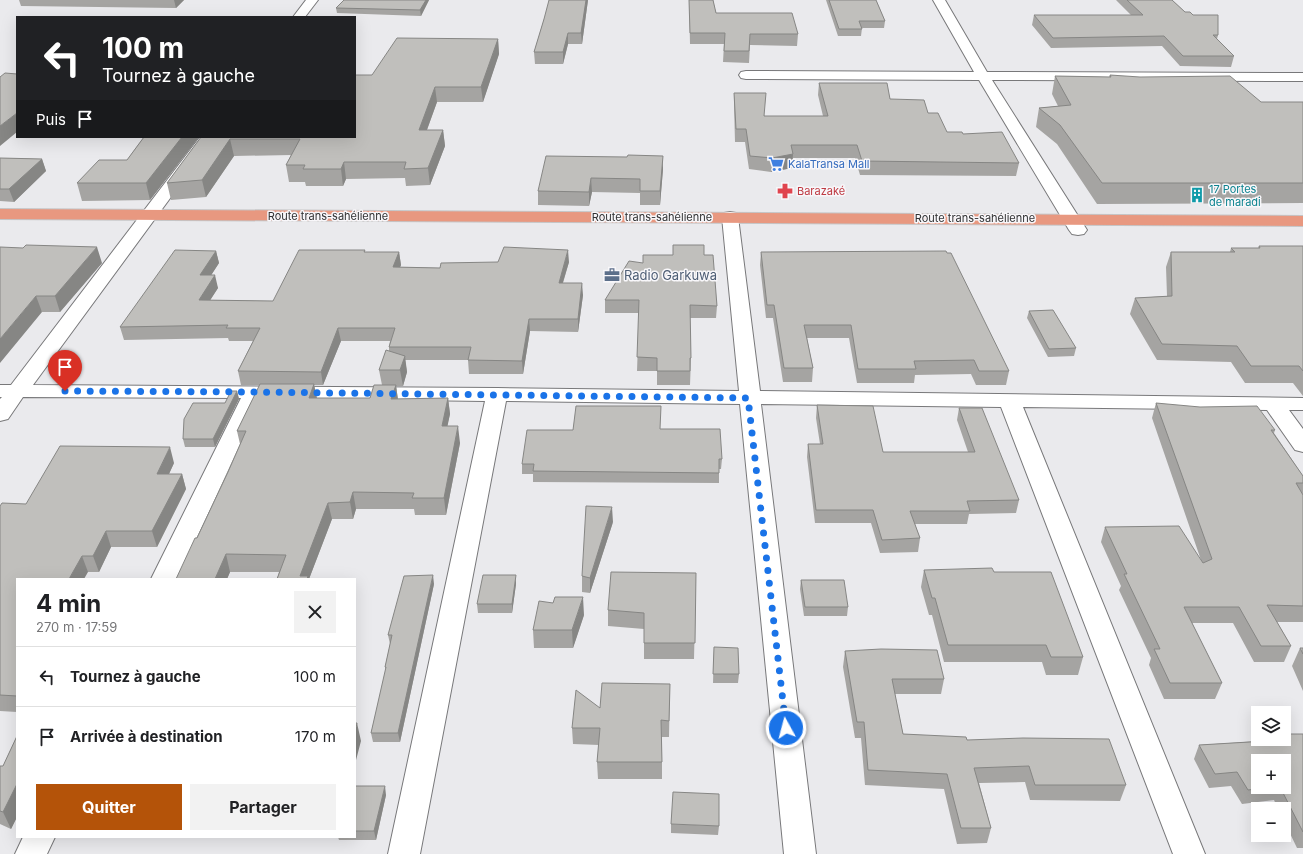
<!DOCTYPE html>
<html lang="fr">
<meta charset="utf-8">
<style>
body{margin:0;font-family:Inter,sans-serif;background:#f2f2f2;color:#202124;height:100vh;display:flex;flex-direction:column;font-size:15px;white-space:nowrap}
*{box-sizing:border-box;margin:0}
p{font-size:13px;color:#757577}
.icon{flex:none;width:22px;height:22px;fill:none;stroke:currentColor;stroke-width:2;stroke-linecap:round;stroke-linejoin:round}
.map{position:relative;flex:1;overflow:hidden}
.sheet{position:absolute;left:16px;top:578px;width:340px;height:260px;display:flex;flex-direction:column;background:#fff;border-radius:0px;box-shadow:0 4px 16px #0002}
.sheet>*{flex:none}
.top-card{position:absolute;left:16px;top:16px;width:340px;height:122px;border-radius:0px;box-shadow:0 4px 16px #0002;background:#202124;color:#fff;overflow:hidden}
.fabs{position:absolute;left:1251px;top:706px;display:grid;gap:8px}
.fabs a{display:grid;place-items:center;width:40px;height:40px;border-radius:0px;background:#fff;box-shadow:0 4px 16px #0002;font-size:20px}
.pin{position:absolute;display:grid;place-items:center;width:34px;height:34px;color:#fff;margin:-41px -17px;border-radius:50% 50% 50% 0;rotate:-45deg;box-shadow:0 0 4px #0007}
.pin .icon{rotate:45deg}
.me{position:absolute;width:44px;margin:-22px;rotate:353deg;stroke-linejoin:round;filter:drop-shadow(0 0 3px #0008)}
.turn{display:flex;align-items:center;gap:14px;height:84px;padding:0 20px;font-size:18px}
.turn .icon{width:52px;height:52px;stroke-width:2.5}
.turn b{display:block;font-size:28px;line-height:34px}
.then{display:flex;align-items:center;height:38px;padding:0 20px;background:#0003;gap:8px;font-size:15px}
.round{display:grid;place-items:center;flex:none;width:42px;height:42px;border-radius:0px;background:#f2f2f2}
.overview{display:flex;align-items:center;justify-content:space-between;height:68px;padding:0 20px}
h1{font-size:24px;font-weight:700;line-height:30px}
.primary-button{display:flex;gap:8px;margin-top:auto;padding:8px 20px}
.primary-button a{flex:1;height:46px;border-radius:0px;background:#b45309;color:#fff;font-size:16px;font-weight:700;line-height:46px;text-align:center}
.primary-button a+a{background:#f2f2f2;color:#202124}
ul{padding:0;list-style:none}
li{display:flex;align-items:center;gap:12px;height:60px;padding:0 20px;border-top:1px solid #e0e0e0}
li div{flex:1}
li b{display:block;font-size:15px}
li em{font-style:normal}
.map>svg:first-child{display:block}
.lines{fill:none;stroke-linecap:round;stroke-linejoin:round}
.minor-casing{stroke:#78787a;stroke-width:2}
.trunk-casing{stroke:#c5c5c6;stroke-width:2}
.minor{fill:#fff;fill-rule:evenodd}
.trunk{fill:#e89880;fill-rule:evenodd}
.wall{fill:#a5a4a2;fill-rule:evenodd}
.shaded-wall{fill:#868684}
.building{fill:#c0bfbc;stroke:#868684}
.route{stroke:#1a73e8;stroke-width:7;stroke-dasharray:0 12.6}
.labels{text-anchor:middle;stroke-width:3;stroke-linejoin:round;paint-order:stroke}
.far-shop-label{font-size:11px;fill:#366cbe;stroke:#f8f7fa;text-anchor:start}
.far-culture-label{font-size:11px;fill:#0d838f;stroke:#f8f7fa;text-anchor:start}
.far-health-label{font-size:11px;fill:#be3a42;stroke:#f8f7fa;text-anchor:start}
.far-street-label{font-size:11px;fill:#313132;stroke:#f8f7fa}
.service-label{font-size:13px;fill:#4e5e75;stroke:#f8f7fa;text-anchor:start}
</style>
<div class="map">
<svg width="1303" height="854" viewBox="0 0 1303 854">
<rect width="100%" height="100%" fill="#eaeaed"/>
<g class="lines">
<defs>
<path id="minor" d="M306,0h12l-13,17h-12z
M933,0h12l42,72 316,1v8l-311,-1 95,150 -3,4 -6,1 -6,-1 -3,-4 -90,-150 -233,-1 -5,-1 -2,-3 2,-3 5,-1 228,1z
M200,137h15l-182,248 464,3 242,3 -17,-174 2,-4 6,-1 6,1 2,4 22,174 543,7v12h-14l14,19v23l-8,-2 -28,-40 -244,-3 182,447h-32l-172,-447 -240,-3 55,450h-32l-44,-450 -234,-3 -86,453h-32l97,-453 -222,-3 -86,181h-26l90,-181 -218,-1 -15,22 -8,2v-22l2,-2h-2v-12h11z
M23,837h32l-8,17h-32z"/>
<path id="trunk" d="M0,209l1303,7v10l-1303,-7z"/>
</defs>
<use href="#minor" class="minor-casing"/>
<use href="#trunk" class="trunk-casing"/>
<use href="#minor" class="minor"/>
<use href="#trunk" class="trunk"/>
</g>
<path class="wall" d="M19,0h165l-8,8 -155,-2z
M344,0h85l-8,16 -84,-3 -1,-5z
M588,0l-6,44h-14l-5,20h-28l-1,-12 10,-33z
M689,0h24l3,13 82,21 -1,12 -47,-1 -1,18 -26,-1 1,-18h-34z
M826,0h50l9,21 -1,7h-22l-1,8h-23z
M1116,0h56l13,12 8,3 25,20 -1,4 17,17 -3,11 -51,-1 -18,-20 -111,2 -19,-23 2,-10h97z
M498,39l1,15 -16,48h-46l-10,28h16l2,16 -15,39 -24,1 -1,-8 -59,1 -3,7h-37l-1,-4h-16l-3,-17 5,-10 -57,1 -28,41 -35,3 -4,-17 34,-46 171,-62z
M1110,75l151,27h42v101l-206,1 -40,-60 -21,-17 3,-19 19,-2 -6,-12 3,-18 54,1z
M819,83l71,16 38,14 19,19 16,2 56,29 -3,13 -156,-1 -5,-17h-62l-1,10 -21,4 -22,-3 -4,-27h-10l-1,-37v-12l31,23h58l-5,-21z
M144,137h55l-49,63 -68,1 -5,-18 50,-23z
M627,157l36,12 -3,36h-20v-12l-48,-1 -3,14 -51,-1v-14z
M0,158l42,1 4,12 -32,31 -14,-1z
M1259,246h44v150l-10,-13h-48l-14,-21 -74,-2 -27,-46 5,-16 32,-2 -1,-29 5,-15h59l1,-4h27z
M0,247l102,16 -42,49h-18z
M365,250v2h34l2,13 -1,2 40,1 129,-6 -6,21 20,12 -5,37 -48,-1 -7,43h-54l-1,-14h-63l2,12 -4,14h-7l2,13 50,-1 2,16 -3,12 13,17 -14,72h-31l-1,-6h-58l-3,10h-21l-23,60h-32l2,-7h-49l-3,7h-51l21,-41 43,-94 -3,-13 23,-46h-19l-3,-14 15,-30h-24l-1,-3 -104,2 -4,-13 96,-76 3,12 -8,12 7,13 -8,12 63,1zM341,341h49l-1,6v4l-10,19 3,15 -12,13h-53l-3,-13h9z
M761,252l248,119 -3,14h-30l-5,-11 -56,1 -1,8h-57l-8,-45h-42l6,30 -1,14h-29l-10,-64h-7l-6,-53z
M704,255l13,51 -1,12h-26l1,40 -1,27h-33v-14h-20l2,-58h-34v-13l38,-37z
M1029,311l47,37 -2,8 -26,1 -21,-39z
M237,391l2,8 -24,48h-30l-2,-8 42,-36z
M1156,403l119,27 -1,3 29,43v146h-26l14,24 -7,16h-30l-21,-39h-41l30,60 -7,16h-51l-15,-34 2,-7 -32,-68 2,-4 -20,-44 4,-15 97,36 -50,-145z
M817,405l66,47h85l-11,-32 2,-12 60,92 -3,13 -47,1 -2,10h-52l5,14 -2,14 -38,1 -9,-30h-56l-8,-66 1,-13h12l-4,-26z
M660,429l62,30 -1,10h-2v14l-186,-1v-8h-11v-10z
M174,463l-5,11h13l4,15 -29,58h-46l-12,25h-11l-71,7v133l-17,-1v-205l26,-2z
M613,522l-23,71 -8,-1v-16z
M924,570l70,2 89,85 -5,18h-32l-4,-13h-98l-12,-47h-3l-8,-28z
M696,573l-2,86h-50v-30l-36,-3v-16z
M801,580l47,27 -1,9h-43l-4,-27z
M434,584l-34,158h-27l-2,-9 15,-63 -1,-3 5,-23 -2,-9z
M516,584l-4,29h-34l-1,-9z
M584,615l-11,33h-39l-1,-18z
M714,647l25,27 -1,9h-25z
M1300,648h3v43l-11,-25z
M845,651l99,28 -3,15h-46l8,40 64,6 159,45 -6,16 -90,-1 -5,-18 -46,1 12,45 -4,15 -30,1 -13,-55 -79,-4 -4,-47h-6l-12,-71z
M670,684l-1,53h-7v42h-64l-1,-17 2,-17 -26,-1 -1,-16 28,-20z
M1303,734v114h-6l-13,-27v-12h-6l-4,-9 -32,4 -11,-18 -22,2 -15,-29 5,-14 60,-4 2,-2h23zM1284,761v26h-26z
M17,736v81l-6,12 -11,-5v-58h3z
M355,786l31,9 -10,45h-37l-1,-3h17z
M671,824l48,2 -1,9 -47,-2z"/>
<path class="shaded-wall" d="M174,0h10l-8,8z
M426,0h3l-8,16 -1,-6z
M586,0h2l-6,44 -1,-11z
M568,33v11l-5,20v-12z
M498,39l1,15 -16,48 -2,-15z
M435,87l2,15 -16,44 -2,-16z
M17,113v19l-17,14v-20z
M443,130l2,16 -15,39 -2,-17z
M182,137h17l-49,63 -4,-17z
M230,139l4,17 -28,41 -4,-17z
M793,154l-1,14 -21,4 1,-14z
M663,156v13l-3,36v-14z
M42,159l4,12 -32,31 -5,-13z
M344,162l2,17 -3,7 -2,-17z
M591,178l1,14 -3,14v-14z
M97,247l5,16 -42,49 -5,-16z
M568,250l1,12 -10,33v-12z
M216,251l3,12 -16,25 -3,-13z
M399,252l2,13 -6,15 -2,-13z
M215,275l3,13 -16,25 -3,-13z
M582,283l1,12 -5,37v-13z
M36,296l6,16 -42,51v-24z
M529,319l1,12 -7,43 -1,-13z
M338,328l3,13 -18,44 -2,-13z
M405,356l2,16 -4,14 -3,-16z
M314,384l3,16 -8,-2z
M396,385l2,16 -7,-2z
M237,391l2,8 -24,48 -2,-8z
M448,398l2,16 -6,29 -2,-17z
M458,426l2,17 -14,72 -2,-17z
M170,447l4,16 -12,26 -5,-15z
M182,474l4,15 -29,58 -5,-16z
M353,492l3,17 -3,10 -3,-17z
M328,503l4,16 -23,60h-8l-1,-3z
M612,507l1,15 -23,71v-15z
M106,531l5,16 -12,25 -6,-16z
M226,554l4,18 -3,7h-12z
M82,556l6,16 -4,7h-15z
M433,575l1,9 -34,158 -2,-9z
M516,575v9l-4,29v-9z
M583,597l1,18 -11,33 -1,-18z
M357,723l4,18 -6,23v-32z
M17,784v33l-6,12 -8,-17z
M385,786l1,9 -10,45 -2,-9z"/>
<path class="building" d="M344,0h82l-6,10 -84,-2z
M549,0h37l-5,33h-13l-5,19h-29l10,-33z
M689,0h24l3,13h76l6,21h-48l-1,17h-25l1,-18h-35z
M829,0h47l9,21h-26l3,8h-23z
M1127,0h45l13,12h5l3,3h25v20h-5l21,21h-51l-19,-20 -111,2 -19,-23h109z
M397,38l101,1 -17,48h-46l-16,43h24l-15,38 -24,1 2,-7h-62l-3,7h-38l2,-4h-19l14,-26h-70l-28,41 -35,3 34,-46h154v-62h17z
M5,73l12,1v39l-17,13v-49z
M1110,75l30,2 90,-1 31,26h42v81h-201l-42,-58 -21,-17 32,-3 -16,-29 56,1z
M819,83h68l3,16 34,1 4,13h10l9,19h15l1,2 39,-2 17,31 -157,-2 -5,-16h-66l2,9 -21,4 -22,-2 -4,-27h-10l-2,-36h32l-2,23h64z
M144,137h38l-36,46h-69l22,-23h28z
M628,155l35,1 -3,35h-20v-12l-49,-1 -2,14 -51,-1 8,-35 81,1z
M0,158l42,1 -33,30h-9z
M26,245l71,2 -42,49h-19l-36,43v-92l23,1z
M673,245h31v10h9l4,51 -27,-1 1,53h-1v13h-33v-13l-20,-1 2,-57h-34l24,-39 14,2v-8h30z
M1259,246h44v125l-4,-5h-48l-14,-20 -75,-2 -27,-46 37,-2 -1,-44h64l-4,-4h29z
M504,247l64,3 -9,33h23l-4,36h-49l-7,42 -54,-1 3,-13h-82l6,-19h-57l-17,44 -83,-1 22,-43h-34l2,-3 -108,2 55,-77 41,1 -16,24h15l-16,25 74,1 26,-51h66l-1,2h35l-6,15 47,1 1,-5 57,-1z
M946,251l1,2h4l58,118h-30l-5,-11 -60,1 2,8h-58l-7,-44h-47l9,43h-29l-10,-63h-7l-6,-53z
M1053,310l23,38 -27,1 -20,-38z
M386,350l19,6 -5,14h-21z
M260,384h54l-5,14h61l4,-13h22l-5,14 57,-1 -6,28h16l-14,72h-32l2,-5 -61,-1 -3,10 -22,1 -28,73h8l-1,3h-30l9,-24 -60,-1 -11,25h-39l19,-41h2l31,-66 18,-41h-9z
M231,391h6l-24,48h-30l1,-20 9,-16h32z
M1156,403l44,4 57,-1 18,24h-4l32,46v7h-7l7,12v111l-36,-1 24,41h-30l-22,-39h-55l38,76h-52l-16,-34h6l-36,-75h3l-22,-47 74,-1 24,37 9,-4z
M817,405l56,1 10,46h92l-16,-44h23l37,92 -52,1 3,10h-60l10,27 -38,2 -9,-30h-57l-8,-66h15z
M576,406h85l-1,23h60l2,30h-3v14l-186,-2 1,-7h-12l5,-34h46z
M60,446l110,1 -13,27h25l-30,57h-46l-13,25h-11l-13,23h-52v117l-17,-1v-189l2,-3 24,1z
M586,506l26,1 -22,71 -8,-2z
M992,568l2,4h57l32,85h-32l-5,-12h-98l-13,-47h-3l-8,-28z
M611,572l85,1 -1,70h-51v-30l-36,-3z
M433,575l-35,158h-27l15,-66h-1l7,-32h-4l16,-59z
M483,575h33l-4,29h-35z
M801,580h43l4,27h-43z
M555,597h28l-11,33h-39l6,-29 14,2z
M714,647l24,1 1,26h-26z
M1300,648h3v6z
M881,649l56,1 7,29h-52l11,55 63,3 1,3 56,-2 86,1 17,46h-91l-6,-19 -55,2 17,60h-30l-14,-54 -79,-4 -4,-48h-7l-12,-71z
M602,683l68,1 -1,37 -8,-1 1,42h-65l3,-34h-28l4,-38 24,18z
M355,723h2l-2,9z
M1284,734h19v98l-23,-45h4v-26h-26v26h17l-27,3 -11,-18 -22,2 -16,-29 67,-4 -1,-2h19z
M17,736v48l-14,28 -3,-1v-45h3z
M355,786h30l-11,45h-19z
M673,792l46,2v32l-48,-2z"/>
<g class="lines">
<path class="route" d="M65,391l190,1 493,6 38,330"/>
</g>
<defs>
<symbol id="supermarket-bare" viewBox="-9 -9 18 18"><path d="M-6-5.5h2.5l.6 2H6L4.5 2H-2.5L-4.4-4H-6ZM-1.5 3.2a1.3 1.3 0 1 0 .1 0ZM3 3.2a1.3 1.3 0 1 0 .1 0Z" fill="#3f7fe0" stroke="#f8f7fa" stroke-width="2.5" paint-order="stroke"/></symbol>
<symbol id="pharmacy-bare" viewBox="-9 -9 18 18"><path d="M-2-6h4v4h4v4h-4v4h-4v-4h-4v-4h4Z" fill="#e0444e" stroke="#f8f7fa" stroke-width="2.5" paint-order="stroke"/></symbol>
<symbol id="building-bare" viewBox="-9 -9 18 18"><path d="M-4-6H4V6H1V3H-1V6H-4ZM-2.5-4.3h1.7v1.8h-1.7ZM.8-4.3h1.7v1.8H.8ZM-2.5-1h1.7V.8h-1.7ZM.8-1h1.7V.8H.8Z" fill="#0f9aa8" stroke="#f8f7fa" stroke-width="2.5" paint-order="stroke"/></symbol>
<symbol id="office-bare" viewBox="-9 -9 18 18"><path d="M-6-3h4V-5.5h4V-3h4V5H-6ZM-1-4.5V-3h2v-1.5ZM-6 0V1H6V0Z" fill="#5c6f8a" stroke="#f8f7fa" stroke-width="2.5" paint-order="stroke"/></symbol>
</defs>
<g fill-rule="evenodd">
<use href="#supermarket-bare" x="765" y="153" width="22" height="22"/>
<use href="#pharmacy-bare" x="774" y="180" width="22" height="22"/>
<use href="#building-bare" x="1186" y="184" width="22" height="22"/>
<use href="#office-bare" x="601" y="264" width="22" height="22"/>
</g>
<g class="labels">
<g class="far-shop-label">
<text x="788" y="168">KalaTransa Mall</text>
</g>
<g class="far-culture-label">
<text x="1209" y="193">17 Portes<tspan x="1209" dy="13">de maradi</tspan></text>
</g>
<g class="far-health-label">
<text x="797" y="195">Barazaké</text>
</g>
<g class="far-street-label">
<text x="328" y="220">Route trans-sahélienne</text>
<text x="652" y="221">Route trans-sahélienne</text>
<text x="975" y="222">Route trans-sahélienne</text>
</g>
<g class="service-label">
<text x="624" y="280">Radio Garkuwa</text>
</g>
</g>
</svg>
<div class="fabs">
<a><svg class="icon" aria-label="layers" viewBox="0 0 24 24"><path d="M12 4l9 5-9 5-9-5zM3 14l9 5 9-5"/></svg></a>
<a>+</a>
<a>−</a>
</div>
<div class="pin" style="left:65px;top:391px;background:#d93025"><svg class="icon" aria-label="arrive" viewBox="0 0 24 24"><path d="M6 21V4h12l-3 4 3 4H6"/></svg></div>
<svg class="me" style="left:786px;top:728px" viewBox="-20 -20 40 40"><circle r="17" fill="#1a73e8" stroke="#fff" stroke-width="3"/><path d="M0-11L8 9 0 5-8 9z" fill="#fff"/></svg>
<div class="top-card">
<div class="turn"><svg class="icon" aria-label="left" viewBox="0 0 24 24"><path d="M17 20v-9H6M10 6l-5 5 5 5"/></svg><div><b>100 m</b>Tournez à gauche</div></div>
<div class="then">Puis<svg class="icon" aria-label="arrive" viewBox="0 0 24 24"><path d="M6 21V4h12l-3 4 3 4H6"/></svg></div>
</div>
<section class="sheet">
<div class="overview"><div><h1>4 min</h1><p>270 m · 17:59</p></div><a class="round"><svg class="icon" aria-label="close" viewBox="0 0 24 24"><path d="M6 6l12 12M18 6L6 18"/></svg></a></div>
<ul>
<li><svg class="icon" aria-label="left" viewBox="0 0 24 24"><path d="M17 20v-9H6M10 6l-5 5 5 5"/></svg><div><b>Tournez à gauche</b></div><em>100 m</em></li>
<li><svg class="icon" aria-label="arrive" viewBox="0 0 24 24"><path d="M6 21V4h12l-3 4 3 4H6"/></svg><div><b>Arrivée à destination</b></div><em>170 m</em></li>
</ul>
<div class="primary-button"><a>Quitter</a><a>Partager</a></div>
</section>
</div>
